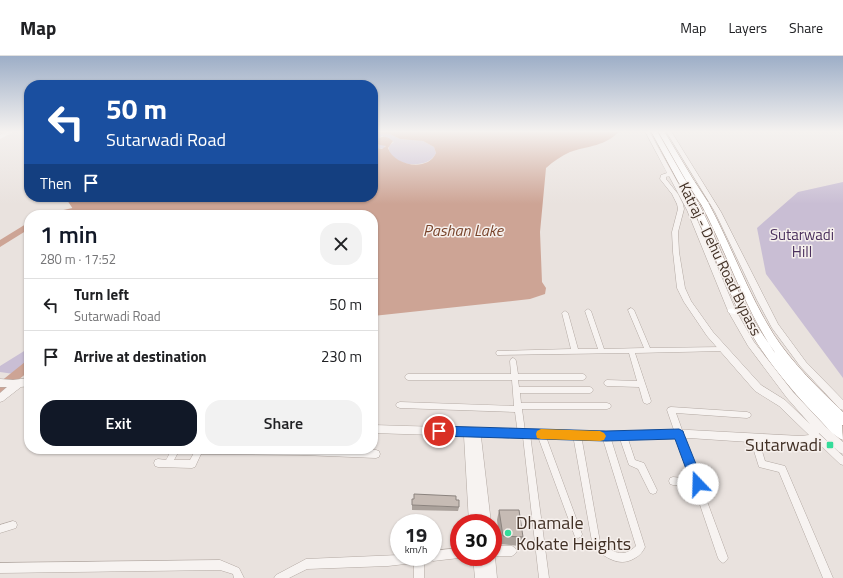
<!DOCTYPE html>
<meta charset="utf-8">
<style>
body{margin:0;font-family:"Titillium Web",sans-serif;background:#f2f2f2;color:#202124;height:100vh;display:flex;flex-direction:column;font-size:15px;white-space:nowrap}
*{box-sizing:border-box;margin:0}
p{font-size:13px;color:#757577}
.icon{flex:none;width:22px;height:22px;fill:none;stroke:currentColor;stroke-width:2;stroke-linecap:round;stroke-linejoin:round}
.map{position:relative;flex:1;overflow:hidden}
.details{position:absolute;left:24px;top:154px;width:354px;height:244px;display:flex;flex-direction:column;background:#fff;border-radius:16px;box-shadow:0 1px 3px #0004}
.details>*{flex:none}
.top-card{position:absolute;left:24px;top:24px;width:354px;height:122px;border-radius:16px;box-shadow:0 1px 3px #0004;background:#1a4fa0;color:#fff;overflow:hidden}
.speed{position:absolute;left:390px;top:458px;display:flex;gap:8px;font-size:20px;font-weight:700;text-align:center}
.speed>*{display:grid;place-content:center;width:52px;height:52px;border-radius:50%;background:#fff;box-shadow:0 1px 3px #0004;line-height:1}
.speed small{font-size:10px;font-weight:400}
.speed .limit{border:6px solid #d22;background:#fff;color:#111}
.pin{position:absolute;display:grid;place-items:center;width:34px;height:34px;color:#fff;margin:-17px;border:2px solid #fff;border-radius:50%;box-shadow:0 1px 4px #0007}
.me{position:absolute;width:44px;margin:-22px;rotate:339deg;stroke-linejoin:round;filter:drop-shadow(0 0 3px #0008)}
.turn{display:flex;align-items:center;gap:14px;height:84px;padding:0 16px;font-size:18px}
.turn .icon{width:52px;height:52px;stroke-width:2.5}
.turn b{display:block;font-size:28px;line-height:34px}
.then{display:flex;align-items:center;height:38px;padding:0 16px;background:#0003;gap:8px;font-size:15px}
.round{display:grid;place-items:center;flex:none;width:42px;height:42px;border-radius:16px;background:#f2f2f2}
.summary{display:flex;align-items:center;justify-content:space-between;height:68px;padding:0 16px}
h1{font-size:24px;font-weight:600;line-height:30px;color:#111827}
.button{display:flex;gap:8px;margin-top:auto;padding:8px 16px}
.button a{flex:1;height:46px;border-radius:16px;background:#111827;color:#fff;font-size:16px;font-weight:600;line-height:46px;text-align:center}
.button a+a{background:#f2f2f2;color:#202124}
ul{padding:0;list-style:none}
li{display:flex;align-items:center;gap:12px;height:52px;padding:0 16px;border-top:1px solid #e0e0e0}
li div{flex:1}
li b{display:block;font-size:15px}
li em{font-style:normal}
header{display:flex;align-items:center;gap:24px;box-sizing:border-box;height:56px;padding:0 20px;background:#fff;border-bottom:1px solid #e0e0e0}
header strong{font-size:19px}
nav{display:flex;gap:22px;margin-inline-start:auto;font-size:14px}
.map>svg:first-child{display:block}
.green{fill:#c9bed4}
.water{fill:#cda495}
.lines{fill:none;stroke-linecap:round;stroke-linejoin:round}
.river{fill:#cda495;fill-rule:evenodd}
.minor-casing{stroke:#b3a9a3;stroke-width:1}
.tertiary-casing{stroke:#b3a9a3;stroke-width:1}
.trunk-casing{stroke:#a18e84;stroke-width:1}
.minor{fill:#f7f3f1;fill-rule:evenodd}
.tertiary{fill:#f7f3f1;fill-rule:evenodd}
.secondary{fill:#fff;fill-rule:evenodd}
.trunk{fill:#fff;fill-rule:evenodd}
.trunk-bridge-casing{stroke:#a18e84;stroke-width:8;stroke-linecap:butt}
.trunk-bridge{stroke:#fff;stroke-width:7}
.wall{fill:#aaa19b}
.building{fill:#c6bbb4;stroke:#8b837e}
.route{fill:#1a73e8;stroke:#114b97}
.slow{fill:#f59e0b}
.poi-dot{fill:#35dc9a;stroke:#f6f0ed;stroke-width:1.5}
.labels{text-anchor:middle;stroke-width:3;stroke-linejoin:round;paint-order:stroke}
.park-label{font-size:15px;fill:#4b315e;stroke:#f6f0ed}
.street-label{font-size:15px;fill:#413025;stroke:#f6f0ed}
.water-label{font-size:16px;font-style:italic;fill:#79442b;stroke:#f6f0ed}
.near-poi-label{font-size:18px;fill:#413025;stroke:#f6f0ed;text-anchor:end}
</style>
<header>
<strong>Map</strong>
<nav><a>Map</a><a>Layers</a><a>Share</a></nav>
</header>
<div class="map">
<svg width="843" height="522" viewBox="0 0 843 522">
<rect width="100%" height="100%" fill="#e9e2de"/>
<path class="green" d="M373,77l17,1 10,5 23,2 11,6 2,6c-8,19 -50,12 -47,-7l5,-4 -12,-6 -5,3 -1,6h9l-1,4 -11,-2z
M843,126v196l-77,-104 -9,-46 41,-36z
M29,292v26l-8,1 -21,-3v-6z"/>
<path class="water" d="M373,75h246c-12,15 -32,15 -49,21 -9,4 -16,9 -24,16l-6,64 2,50 4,6 -1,6 -15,5 -157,17v-101h-296l-12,-18h308v-50l9,2 4,-3 -11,-2 -1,-3c8,-5 11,-6 19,0l-5,7c6,18 40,24 48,5l-2,-6 -11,-6 -23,-2 -10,-5 -17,-1z"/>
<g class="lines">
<path class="river" d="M86,149l4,2 -1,2 -26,6h-14l1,-2z
M26,168h3v5l-29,18v-7z
M29,305v10l-25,21 -4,2v-12l25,-20z"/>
<defs>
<path id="minor" d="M631,252l3,2 16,38 73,-1h2l1,2 -1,2h-2l-88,2 16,48 -1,2 -3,1 -3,-1 -1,-2 -4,-14 -32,-1 -2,-1 -1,-2 1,-2 2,-1 30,1 -8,-28 -130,2h-2l-1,-2 1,-2h2l72,-2 -9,-36 3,-2 3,2 10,36h20l-13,-38 3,-2 3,2 13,38 40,-1 -16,-38z
M513,302l2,1 1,2 2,13h65l2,1 1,2 -1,2 -2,1h-65l1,7h71l2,1 1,2 -1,2 -2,1h-70l1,10h86l3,1 1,2 -1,2 -3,1h-85l3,22 4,1 1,2 19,144h-10l-16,-141 -4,-1 -1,-2 -3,-22 -115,-4 -3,-1 -1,-2 1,-2 3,-1 114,4 -2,-26h-104l-2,-1 -1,-2 1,-2 2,-1h103l-1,-13 1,-2z
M671,351l76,5 3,1 1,2 -1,2 -3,1 -71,-5 24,67 2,3 -1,2 27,73 -2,3 -3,2 -3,-2 -2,-3 -24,-71 -21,-2 -3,-1 -1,-3 1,-3 3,-1 18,2 -24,-69 1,-2z
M541,375l3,1 1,2 37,100 -1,3 -3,1 -3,-1 -1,-3 -37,-100 1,-2z
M814,375l3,1 26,24v9l-3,-1 -29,-28 -1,-2 1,-2z
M577,376l3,1 1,2 19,107c13,10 22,17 36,4l-34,-110 1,-2 3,-1 3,1 1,2 35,111c-2,5 -6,9 -10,11 -16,10 -30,-1 -42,-11l-20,-112 1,-2z
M623,377l3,1 1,2 8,24 9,3 13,27 -1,3 -3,1 -3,-1 -12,-24 -9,-4 -10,-29 1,-2z
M754,379l3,1 1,2 7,23 20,5 48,112h-10l-44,-106 -20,-5 -9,-29 1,-2z
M172,393h8l-6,11h16l6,-11h145l35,1 3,1 1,3 -1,3 -3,1 -73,-3 -102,-1 -6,13 -3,1 -34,-1 -3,-1 -1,-3 1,-3 3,-1 8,1z
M13,465l3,1 1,3 -1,3 -16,5v-8z
M493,490h19l3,2 2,3 -2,3 -3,2h-19z
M459,492v9h1l-1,1 -26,3 -3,-2 -1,-1 -1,2 -4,2v16h-10v-15l-26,3 -81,3 -18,9h-15l2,-3 30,-16 93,-4v2h34v-6z
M220,504l19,8 5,10h-10l-1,-4 -13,-4 -220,3v-10z"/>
<path id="tertiary" d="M645,75h4l44,79 43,101 18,31 39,50 33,35 17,15v12l-4,-2 -20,-19 -2,8 -8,5 -120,-8 -83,2 -125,-3 10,86h-22l-5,-87 -91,-3v-8l233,7 83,-2 112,6 8,-1 -30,-29 -24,-15 -48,-55 -23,-34 -7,-14 -4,-36 -1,-20 6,-23 -1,-5 -5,-10 -12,-15 1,-4 6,-2zM669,120l18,34 41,101 20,35 39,52 23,26 -25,-24 -24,-15 -48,-53 -22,-31 -6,-13 -6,-36 -1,-20 6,-23 -1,-5 -5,-10 -12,-15v-2z
M666,75h5l50,81 57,112 28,38 37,38v10l-3,-1 -40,-43 -28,-38 -15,-28 -42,-88z
M29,322v8l-8,1 -18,14 -3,1v-9l7,-6h-7v-8l13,1z
M493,497l2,4 2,21h-22l-2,-21h20z"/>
<path id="trunk" d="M651,75h6l30,52 -1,2 -7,-2z
M658,75h6l32,53 -1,2 -7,-2z
M692,146h3l4,2c16,31 28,64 43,95 9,18 20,35 32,52l1,2c-31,-46 -48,-100 -74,-149l1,-2h3l4,2c23,43 39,90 65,131 19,29 44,53 69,77v13h-1l1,15c-10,-4 -18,-15 -25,-22 -30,-31 -58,-65 -77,-103l-12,-2 -2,-2 2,-2 8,-1 -46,-104z"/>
</defs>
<use href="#minor" class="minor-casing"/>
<use href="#tertiary" class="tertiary-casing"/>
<use href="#trunk" class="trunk-casing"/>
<use href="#minor" class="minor"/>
<use href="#tertiary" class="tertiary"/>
<path class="secondary" d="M7,75h8l-15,8v-4z"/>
<use href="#trunk" class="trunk"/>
<defs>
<path id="trunk-bridge" d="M683,127l12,21
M692,128l13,20"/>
</defs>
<use href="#trunk-bridge" class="trunk-bridge-casing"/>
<use href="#trunk-bridge" class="trunk-bridge"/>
</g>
<path class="wall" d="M412,449l47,2 -1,4 -46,-1z
M499,454l24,27 -4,9 -19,-2 -3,-24z"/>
<path class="building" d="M414,438l42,2v4h3v7l-47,-2v-6h2z
M499,454h20l4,27 -20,-1z"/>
<linearGradient id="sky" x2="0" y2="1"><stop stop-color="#9daec7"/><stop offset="0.51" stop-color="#f5f2f0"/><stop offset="1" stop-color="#f5f2f0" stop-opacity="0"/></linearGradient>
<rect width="843" height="148" fill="url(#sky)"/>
<path class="route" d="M439,370l167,5 73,-2 4,2 1,3 20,50 -2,4 -4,1 -5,-1 -18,-49 -69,2 -167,-5 -4,-1 -2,-4 2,-3z"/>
<path class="slow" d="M541,373l59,2 4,2 2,3 -2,4 -4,1 -59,-2 -4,-1 -1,-4 1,-3z"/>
<g class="poi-dot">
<rect x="826" y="385" width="8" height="8" rx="2"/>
<circle cx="508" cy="477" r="4"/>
</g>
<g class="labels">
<g class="park-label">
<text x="802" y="184">Sutarwadi<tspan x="802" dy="17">Hill</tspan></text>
</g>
<g class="street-label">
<text transform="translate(720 203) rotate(64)" y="5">Katraj - Dehu Road Bypass</text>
</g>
<g class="water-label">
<text x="463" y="180">Pashan Lake</text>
</g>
<g class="near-poi-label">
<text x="822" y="395">Sutarwadi</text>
<text x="516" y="473" text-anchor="start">Dhamale<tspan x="516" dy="21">Kokate Heights</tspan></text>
</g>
</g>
</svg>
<div class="speed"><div>19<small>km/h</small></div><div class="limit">30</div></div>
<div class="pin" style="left:439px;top:375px;background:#d93025"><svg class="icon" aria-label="arrive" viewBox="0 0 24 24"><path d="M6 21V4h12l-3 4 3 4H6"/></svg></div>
<svg class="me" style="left:698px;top:428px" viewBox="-20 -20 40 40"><circle r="19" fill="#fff"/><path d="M0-13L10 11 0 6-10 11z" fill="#1a73e8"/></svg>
<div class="top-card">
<div class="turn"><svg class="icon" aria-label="left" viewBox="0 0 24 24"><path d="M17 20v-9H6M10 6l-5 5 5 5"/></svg><div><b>50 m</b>Sutarwadi Road</div></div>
<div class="then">Then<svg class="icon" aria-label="arrive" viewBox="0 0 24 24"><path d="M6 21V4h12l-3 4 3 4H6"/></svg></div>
</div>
<section class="details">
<div class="summary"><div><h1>1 min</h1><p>280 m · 17:52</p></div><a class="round"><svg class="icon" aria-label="close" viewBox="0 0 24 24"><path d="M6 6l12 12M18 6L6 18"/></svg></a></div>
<ul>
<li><svg class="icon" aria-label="left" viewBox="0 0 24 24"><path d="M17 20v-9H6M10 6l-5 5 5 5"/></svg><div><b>Turn left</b><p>Sutarwadi Road</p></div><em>50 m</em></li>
<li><svg class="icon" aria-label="arrive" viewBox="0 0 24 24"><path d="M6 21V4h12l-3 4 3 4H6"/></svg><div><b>Arrive at destination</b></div><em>230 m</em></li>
</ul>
<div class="button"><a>Exit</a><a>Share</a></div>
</section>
</div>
